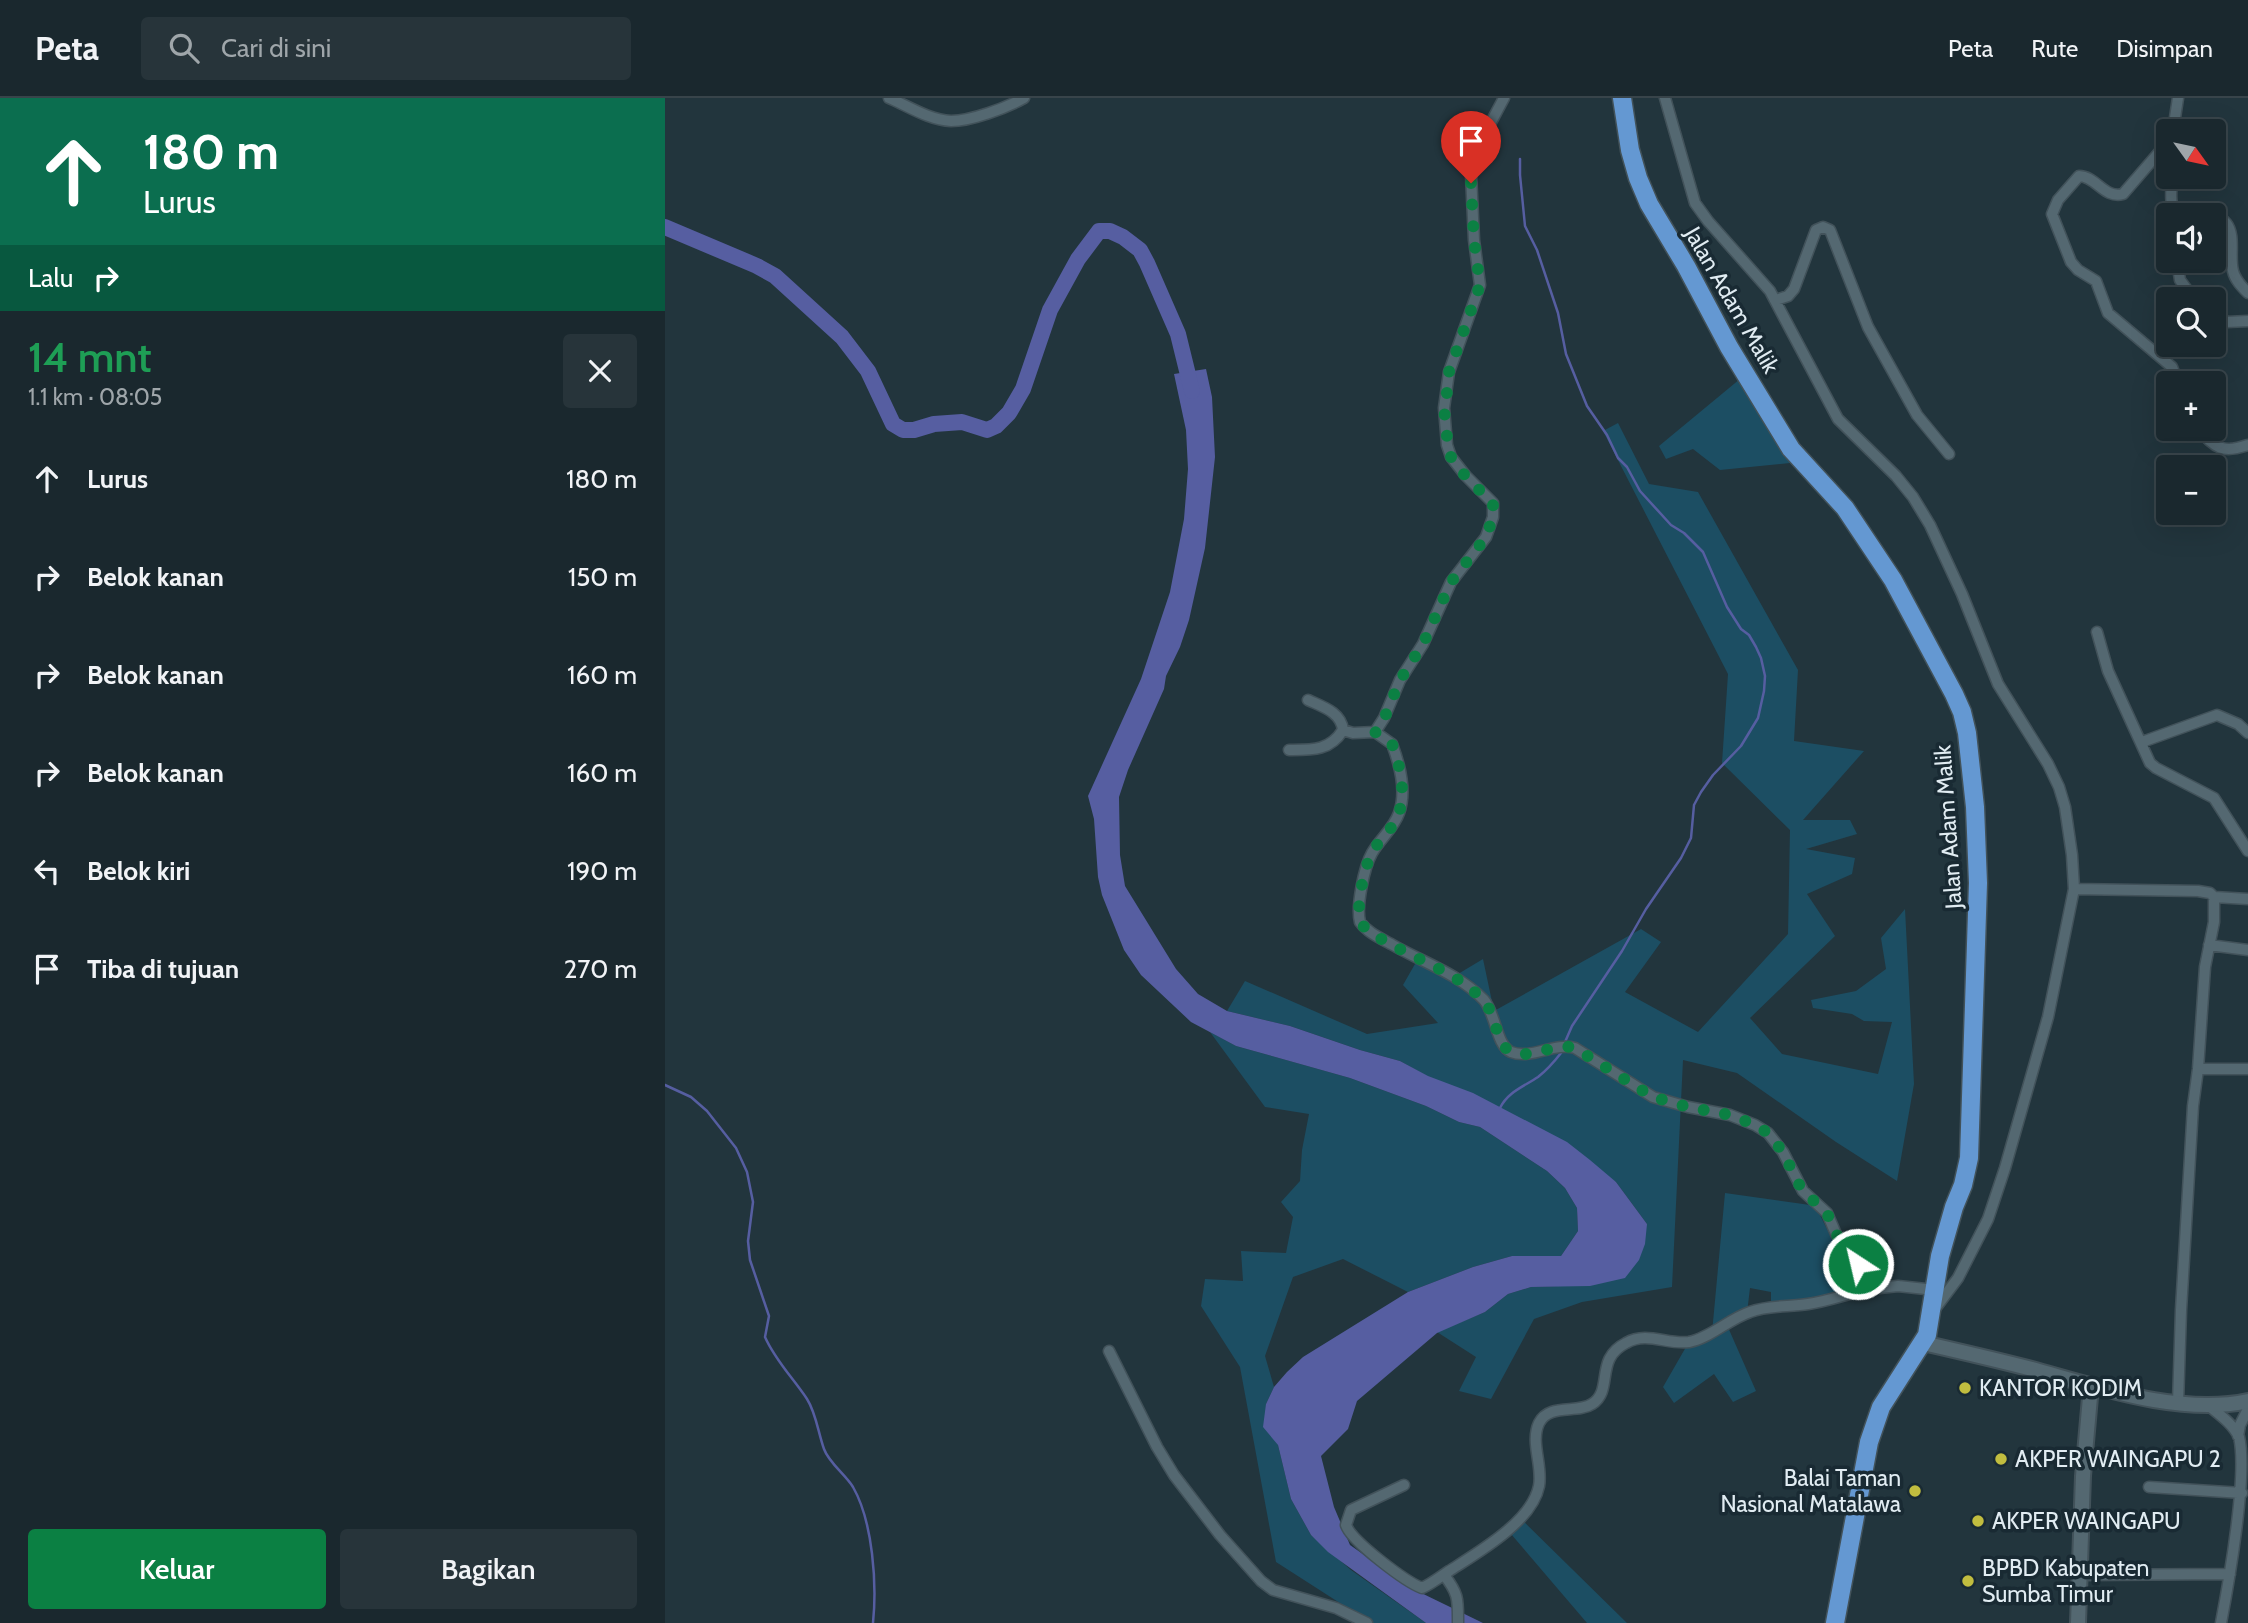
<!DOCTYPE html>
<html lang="id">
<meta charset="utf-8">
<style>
body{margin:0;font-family:Cabin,sans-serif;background:#27343a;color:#f1f3f6;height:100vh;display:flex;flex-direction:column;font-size:26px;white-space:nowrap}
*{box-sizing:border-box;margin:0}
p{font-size:23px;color:#9fa6aa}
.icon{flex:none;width:38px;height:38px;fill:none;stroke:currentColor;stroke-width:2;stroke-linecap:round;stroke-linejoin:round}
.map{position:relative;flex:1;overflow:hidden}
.panel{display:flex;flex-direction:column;background:#1a282e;width:665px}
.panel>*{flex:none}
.hud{background:#0b6e4f;color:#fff;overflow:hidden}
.needle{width:46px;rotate:123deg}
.tools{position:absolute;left:1491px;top:21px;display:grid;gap:14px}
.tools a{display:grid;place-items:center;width:70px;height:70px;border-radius:7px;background:#1a282e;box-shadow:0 7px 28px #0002,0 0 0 2px #38444a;font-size:35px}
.pin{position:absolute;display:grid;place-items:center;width:60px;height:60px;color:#fff;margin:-72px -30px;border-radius:50% 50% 50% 0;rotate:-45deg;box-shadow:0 0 7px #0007}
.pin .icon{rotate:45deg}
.me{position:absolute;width:77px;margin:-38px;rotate:325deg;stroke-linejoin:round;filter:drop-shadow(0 0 5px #0008)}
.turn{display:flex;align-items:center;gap:24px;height:147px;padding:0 28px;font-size:32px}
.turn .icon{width:91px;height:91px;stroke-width:2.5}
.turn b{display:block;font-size:49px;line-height:60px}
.then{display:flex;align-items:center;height:66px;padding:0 28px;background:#0003;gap:14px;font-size:26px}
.round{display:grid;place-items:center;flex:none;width:74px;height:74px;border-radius:7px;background:#27343a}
.head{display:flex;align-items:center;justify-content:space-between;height:119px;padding:0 28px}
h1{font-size:42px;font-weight:600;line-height:52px;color:#1e9e55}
.button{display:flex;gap:14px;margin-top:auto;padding:14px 28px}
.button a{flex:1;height:80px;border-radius:7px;background:#0b8043;color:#fff;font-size:28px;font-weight:600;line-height:80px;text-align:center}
.button a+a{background:#27343a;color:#f1f3f6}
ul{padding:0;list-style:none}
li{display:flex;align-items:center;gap:21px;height:98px;padding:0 28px}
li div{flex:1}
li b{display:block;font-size:26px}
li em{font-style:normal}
header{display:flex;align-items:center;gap:42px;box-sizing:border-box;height:98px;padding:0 35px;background:#1a282e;border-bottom:2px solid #38444a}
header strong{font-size:33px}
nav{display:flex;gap:38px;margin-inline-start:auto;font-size:24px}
.search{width:490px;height:63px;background:#27343a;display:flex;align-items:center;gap:18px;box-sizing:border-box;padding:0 24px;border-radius:7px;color:#9fa6aa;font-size:26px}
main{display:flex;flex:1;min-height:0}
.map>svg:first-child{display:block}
.green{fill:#1c4e63}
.water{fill:#565ea1}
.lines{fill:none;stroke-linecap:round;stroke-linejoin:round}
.stream{stroke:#565ea1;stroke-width:2.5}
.river{stroke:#565ea1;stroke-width:16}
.street-casing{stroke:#42525a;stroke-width:13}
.secondary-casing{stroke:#42525a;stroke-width:18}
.highway-casing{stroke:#42525a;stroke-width:21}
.street{stroke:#546871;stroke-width:10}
.secondary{stroke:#546871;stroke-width:14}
.highway{stroke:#6498d2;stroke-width:18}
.route{stroke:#0b8043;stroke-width:12;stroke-dasharray:0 21.6}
.poi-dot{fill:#c1bd3f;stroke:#192a33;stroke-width:2.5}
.labels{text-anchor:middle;stroke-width:7;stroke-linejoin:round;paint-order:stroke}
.street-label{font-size:23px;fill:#e1ecf2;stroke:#192a33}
.poi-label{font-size:23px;fill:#e1ecf2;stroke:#192a33;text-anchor:start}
</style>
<header>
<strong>Peta</strong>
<div class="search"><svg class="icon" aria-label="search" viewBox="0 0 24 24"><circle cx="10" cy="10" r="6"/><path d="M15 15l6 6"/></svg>Cari di sini</div>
<nav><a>Peta</a><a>Rute</a><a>Disimpan</a></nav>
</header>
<main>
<section class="panel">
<div class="hud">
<div class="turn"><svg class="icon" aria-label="ahead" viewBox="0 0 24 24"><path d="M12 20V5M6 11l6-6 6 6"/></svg><div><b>180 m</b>Lurus</div></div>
<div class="then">Lalu<svg class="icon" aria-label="right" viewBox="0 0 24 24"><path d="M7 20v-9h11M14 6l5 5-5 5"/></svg></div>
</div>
<div class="head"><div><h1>14 mnt</h1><p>1.1 km · 08:05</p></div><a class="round"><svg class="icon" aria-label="close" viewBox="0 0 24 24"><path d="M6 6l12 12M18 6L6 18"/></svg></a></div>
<ul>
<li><svg class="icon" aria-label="ahead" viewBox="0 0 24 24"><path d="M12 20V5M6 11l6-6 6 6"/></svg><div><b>Lurus</b></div><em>180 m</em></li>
<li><svg class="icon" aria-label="right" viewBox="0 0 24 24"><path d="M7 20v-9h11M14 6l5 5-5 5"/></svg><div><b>Belok kanan</b></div><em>150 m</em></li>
<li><svg class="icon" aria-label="right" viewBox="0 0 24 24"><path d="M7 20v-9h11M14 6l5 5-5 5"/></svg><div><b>Belok kanan</b></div><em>160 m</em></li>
<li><svg class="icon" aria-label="right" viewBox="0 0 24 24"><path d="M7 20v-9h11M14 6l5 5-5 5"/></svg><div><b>Belok kanan</b></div><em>160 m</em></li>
<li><svg class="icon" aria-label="left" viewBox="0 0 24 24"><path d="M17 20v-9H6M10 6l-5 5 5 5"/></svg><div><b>Belok kiri</b></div><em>190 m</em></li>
<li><svg class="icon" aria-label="arrive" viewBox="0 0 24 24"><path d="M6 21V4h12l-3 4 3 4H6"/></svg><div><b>Tiba di tujuan</b></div><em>270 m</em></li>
</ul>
<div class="button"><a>Keluar</a><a>Bagikan</a></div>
</section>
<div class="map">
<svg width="1583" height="1525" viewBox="0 0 1583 1525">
<rect width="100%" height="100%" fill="#22353d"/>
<path class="green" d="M1081,276l54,88 -80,8 -27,-21 -27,10 -7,-13z
M953,325l31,61 49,8 100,178 -4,71 70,10 -61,69h47l7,14 -51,15 49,9 -3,16 -45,20 28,42 -85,82 32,36 96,20 14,-52 -28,-1 -12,-7 -39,-6 -2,-8 45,-9 30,-22 -5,-31 24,-29 9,175 -17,97 -61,-39 -99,-69 -54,-13 -11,227 -90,15 -48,17 -43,80 -32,-8 17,-34 -39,-25 48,-20 23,-18 23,-7 27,-1 89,-62 -31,-42 -216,-121 -40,-11 -70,-24 -63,-15 18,-30 122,53 71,-11 -35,-38 16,-28 34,20 30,-18 11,52 147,-82 20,13 -36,50 73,40 90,-98 2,-104 -68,-67 6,-89 -125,-243z
M545,934l26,14 114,32 76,28 33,16 21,5 67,44 18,17 12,20 1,23 -17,25h-49l-39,11 -65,25 -65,-33 -50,18 -28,79 9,31 -8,17 12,41 13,54 20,36 40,35 75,53h-55l-95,-61 -36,-195 -39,-61 4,-27 38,2 -2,-30 45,2 7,-36 -12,-15 19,-21 2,-31 7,-36 -44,-7z
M1060,1095l85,12 10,10 10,20 20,24 15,34 -94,18v-19l-21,-4 -3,25 -20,12 29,66 -23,11 -19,-28 -40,29 -11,-16 23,-40 26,-14z
M851,1416l111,109h-40l-82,-96z"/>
<path class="water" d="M541,271l6,28 3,60 -10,91 -16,72 -9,27 -14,29 -2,13 -36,81 -9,27 1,58 5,31 51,83 22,25 29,17 63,15 70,24 40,11 28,15 45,17 94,49 23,18 26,22 31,42 -2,20 -6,16 -14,18 -35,8 -59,1 -23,7 -23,18 -48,21 -80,68 -9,28 -27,27 13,51 16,38 61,43 72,35h-57l-98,-71 -17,-17 -20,-36 -13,-54 -15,-18 3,-23 8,-17 13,-15 16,-15 105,-65 65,-25 39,-11h49l17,-25 -1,-23 -12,-20 -18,-17 -67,-44 -21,-5 -33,-16 -76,-28 -114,-32 -45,-24 -50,-47 -17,-25 -22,-55 -4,-18 -4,-58 -6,-23 53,-117 29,-87 14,-73 4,-50 -2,-39 -12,-56z"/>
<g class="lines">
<path class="stream" d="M855,61v16l5,51 12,24 21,63 8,41 21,52 20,29 11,23 9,9 13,24 31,34 13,8 19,19 24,55 14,22 8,6 7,12 5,11 4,18 -1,15 -6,27 -17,28 -28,29 -12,17 -7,13 -3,33 -10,20 -35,51 -24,42 -50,75 -7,16
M0,987l26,12 16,14 29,37 11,24 6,30 -5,39 2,19 19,56 -4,21c10,23 28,41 42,62 9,14 11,33 17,50 5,14 21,25 29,38 20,35 24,97 20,136
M835,1010c8,-16 23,-21 38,-31 9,-7 16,-15 23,-24"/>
<path class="river" d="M0,129l92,39 18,10 67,61 26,34 25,53 10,6h11l20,-6 28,-2 25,8 9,-4 13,-13 14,-24 27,-79 28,-51 21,-28h11l13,6 17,13 7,13 31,71 14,57"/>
<defs>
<path id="street" d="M224,0c19,8 40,22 62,23 20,0 55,-13 73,-23
M839,0l-23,43 -10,33 3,66 6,45 -31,87 -5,36 3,37 4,12 15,19 27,27v14l-7,20 -35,45 -28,62 -23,36 -16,38 -9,14 17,12c8,21 15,47 7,69 -5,15 -19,26 -27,40 -8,14 -16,54 -12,69 8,11 20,16 31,22 31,18 68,30 93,56 12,14 12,45 27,52 20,8 43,-10 64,-4l78,49 35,10 42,8 25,10 13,8 15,19 20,39 24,22 9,21 20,27 14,28 28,-3 37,4
M1000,0l30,105 13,18 62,70 68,128 58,57 17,21 17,28 32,69 36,90 50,80 11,23 6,20 7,48 2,34 -26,128 -43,151 -17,51 -30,59 -24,32
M1508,33l5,-33
M1503,44l-45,52c-19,5 -27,-18 -44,-18l-21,24 -6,14 19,48 7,8 18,11 12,32 64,54 6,16
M1507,79c0,8 -2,20 0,27 6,16 40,3 54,19 10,12 3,33 7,48 2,9 9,16 15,22
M1512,163l3,19 14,19
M1111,202l12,-4 6,-7 22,-59 7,-3 7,3 38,97 49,88 32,39
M1549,216l13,8 21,-1
M1533,331c18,19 24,25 50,16
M1432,534l11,39 42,92 6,5 58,30 34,53
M643,602c15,7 33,12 35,30l10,3 22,-1
M1477,644l75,-27 21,9 10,9
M624,652c23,0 41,1 54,-20
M1409,791l124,2 12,2 4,4v25l-9,45 -7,102 -5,37 -12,204 -3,93
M1549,799l34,2
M1544,847l39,5
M1533,971h50
M444,1253l48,96 17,28 46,60 41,46 12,9 63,18 31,15
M1544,1308c11,9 24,18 30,31 9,37 -10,144 -18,186
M1573,1338l2,-11 8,-16
M739,1387l-53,25 -5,15c5,16 60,57 76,63 9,-4 18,-11 27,-17 28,-18 83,-49 90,-85 4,-20 -9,-44 0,-63 10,-20 38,-9 53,-19 22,-14 2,-45 34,-61 21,-12 41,2 63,-1 21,-4 40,-23 61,-30 18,-7 39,-5 58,-8 21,-3 41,-11 62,-15
M1484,1389l93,6
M779,1477c15,19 14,25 14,48
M1414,1477l151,-1"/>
<path id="secondary" d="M1258,1245c35,8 70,16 105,25 67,18 151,48 220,33
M1413,1525l5,-147 8,-90"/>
<path id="highway" d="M957,0l8,52 8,28 11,26 37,62 43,81 62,102 54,59 48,72 61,114 8,18 5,21 8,74 3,76 -9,275 -6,27 -9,22 -14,49 -13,79 -46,72 -12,35 -34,181"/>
</defs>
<use href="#street" class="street-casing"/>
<use href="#secondary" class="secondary-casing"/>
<use href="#highway" class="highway-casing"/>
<use href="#street" class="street"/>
<use href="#secondary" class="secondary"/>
<use href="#highway" class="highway"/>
</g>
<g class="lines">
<path class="route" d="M806,85l3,57 6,45 -31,87 -5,49 7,36 15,20 27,26v14l-7,20 -35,45 -28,62 -23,36 -16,39 -9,13 17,12c8,21 14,47 7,69 -5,16 -20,26 -27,40 -8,14 -16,54 -12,69 8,11 20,16 31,22 31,18 68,30 93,57 12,13 12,44 27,51 20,8 43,-10 64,-4l78,49 35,10 42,8 25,10 13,8 15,19 14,29 6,10 24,22 9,21 22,30"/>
</g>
<g class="poi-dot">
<circle cx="1300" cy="1290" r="7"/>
<circle cx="1336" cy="1361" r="7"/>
<circle cx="1250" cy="1393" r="7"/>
<circle cx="1313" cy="1423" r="7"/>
<circle cx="1303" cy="1483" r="7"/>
</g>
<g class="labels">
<g class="street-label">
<text transform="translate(1067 202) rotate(60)" y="8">Jalan Adam Malik</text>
<text transform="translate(1283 729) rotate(-94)" y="8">Jalan Adam Malik</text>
</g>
<g class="poi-label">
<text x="1314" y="1298">KANTOR KODIM</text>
<text x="1350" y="1369">AKPER WAINGAPU 2</text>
<text x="1236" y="1388" text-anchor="end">Balai Taman<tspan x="1236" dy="26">Nasional Matalawa</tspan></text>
<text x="1327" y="1431">AKPER WAINGAPU</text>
<text x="1317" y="1478">BPBD Kabupaten<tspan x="1317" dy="26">Sumba Timur</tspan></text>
</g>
</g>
</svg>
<div class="tools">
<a><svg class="needle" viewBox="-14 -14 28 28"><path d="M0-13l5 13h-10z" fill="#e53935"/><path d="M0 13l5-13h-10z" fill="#9fa6aa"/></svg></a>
<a><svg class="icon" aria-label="sound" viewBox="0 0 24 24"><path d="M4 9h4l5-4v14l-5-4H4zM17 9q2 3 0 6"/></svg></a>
<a><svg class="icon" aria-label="search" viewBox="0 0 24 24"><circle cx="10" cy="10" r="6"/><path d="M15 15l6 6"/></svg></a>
<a>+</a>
<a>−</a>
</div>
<div class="pin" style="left:806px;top:85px;background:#d93025"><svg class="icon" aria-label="arrive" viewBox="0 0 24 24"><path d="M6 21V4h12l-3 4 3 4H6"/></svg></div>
<svg class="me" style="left:1193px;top:1166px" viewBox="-20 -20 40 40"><circle r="17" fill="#0b8043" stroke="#fff" stroke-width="3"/><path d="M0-11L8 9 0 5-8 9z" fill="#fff"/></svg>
</div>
</main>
